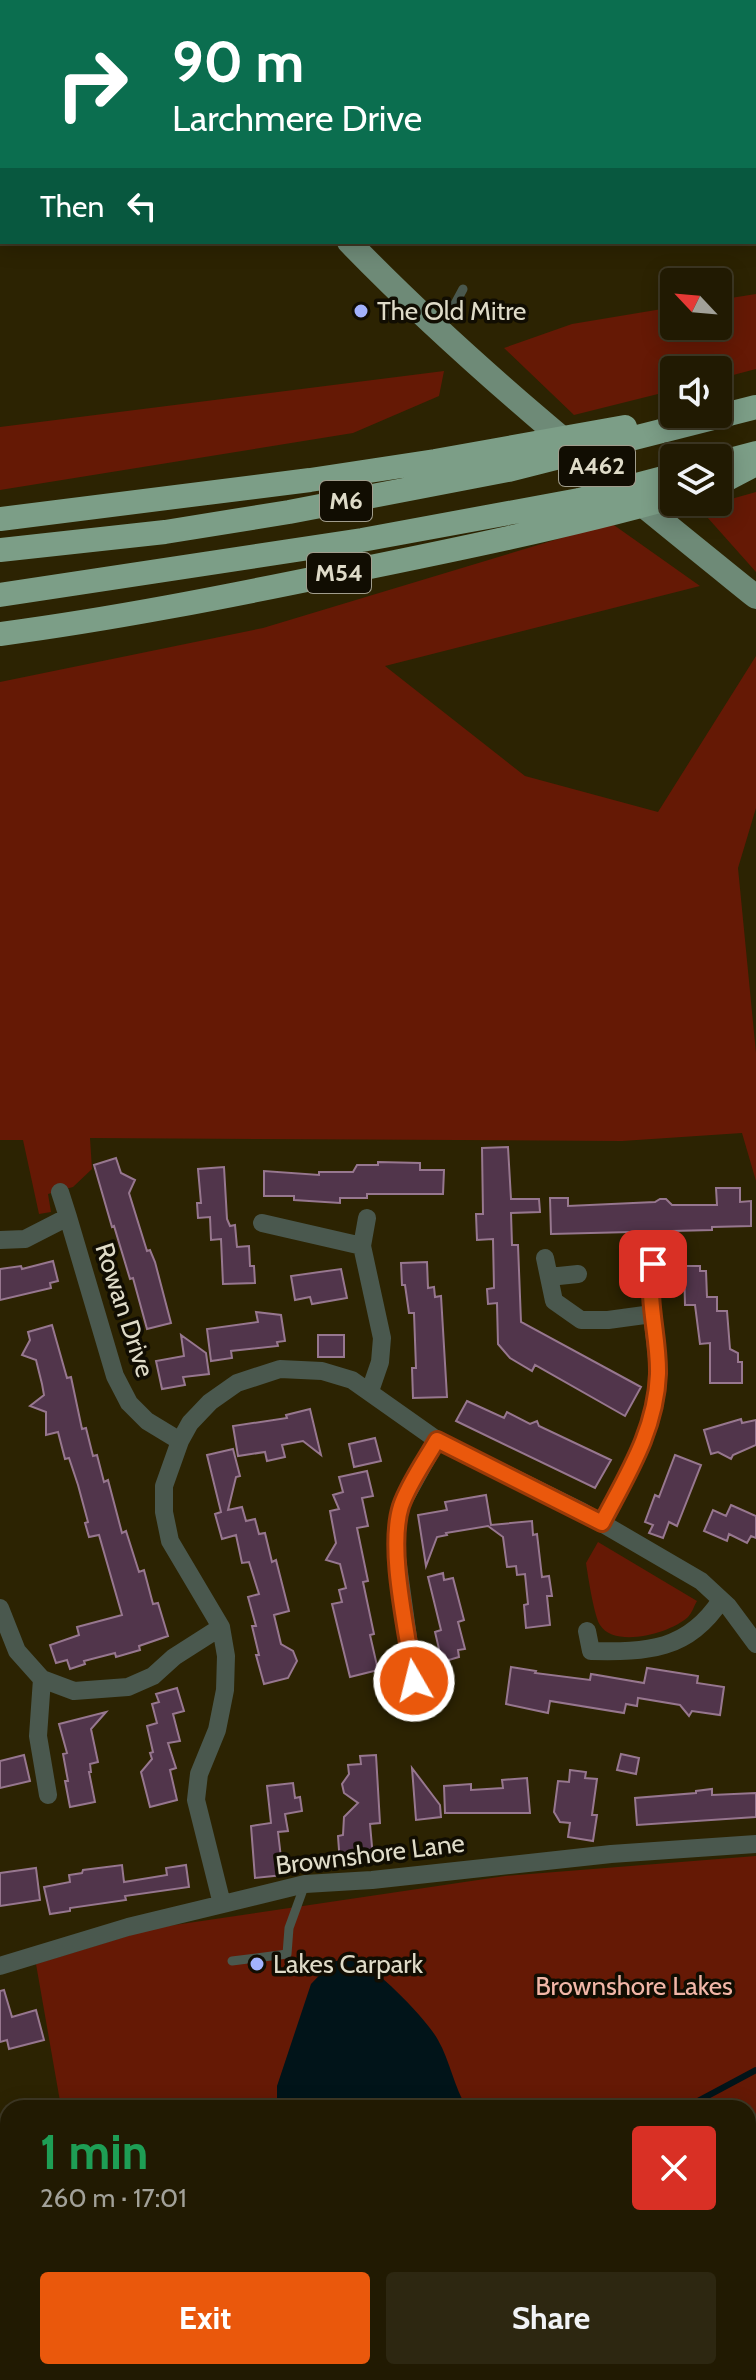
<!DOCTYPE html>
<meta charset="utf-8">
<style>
body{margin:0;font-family:Cabin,sans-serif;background:#2d2711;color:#f1f3f6;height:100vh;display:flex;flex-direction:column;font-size:30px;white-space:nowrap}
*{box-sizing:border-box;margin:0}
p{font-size:26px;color:#a2a199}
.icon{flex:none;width:44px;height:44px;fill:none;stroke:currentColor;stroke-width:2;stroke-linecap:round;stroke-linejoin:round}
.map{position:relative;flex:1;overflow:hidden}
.sheet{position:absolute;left:0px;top:2100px;width:756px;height:280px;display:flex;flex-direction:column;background:#211a02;border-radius:24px 24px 0 0;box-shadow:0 4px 20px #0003,0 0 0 2px #3e3824}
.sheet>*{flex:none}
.guide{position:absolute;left:0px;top:0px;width:756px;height:244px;box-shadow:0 4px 20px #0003,0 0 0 2px #3e3824;background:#0b6e4f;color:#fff;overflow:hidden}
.needle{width:52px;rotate:296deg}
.buttons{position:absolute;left:660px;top:268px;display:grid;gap:16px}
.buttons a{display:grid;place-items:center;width:72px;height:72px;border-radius:8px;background:#211a02;box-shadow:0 4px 20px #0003,0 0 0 2px #3e3824;font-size:40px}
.pin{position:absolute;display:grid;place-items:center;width:68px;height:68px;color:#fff;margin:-34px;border-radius:16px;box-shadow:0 4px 12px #0006}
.me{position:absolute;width:88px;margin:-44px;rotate:352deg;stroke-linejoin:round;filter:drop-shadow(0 0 6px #0008)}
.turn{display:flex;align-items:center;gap:28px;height:168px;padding:0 40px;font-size:36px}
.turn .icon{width:104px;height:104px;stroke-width:2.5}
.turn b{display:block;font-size:56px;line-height:68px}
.then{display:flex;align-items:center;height:76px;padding:0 40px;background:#0003;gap:16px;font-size:30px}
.round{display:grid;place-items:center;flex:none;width:84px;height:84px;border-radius:8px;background:#2d2711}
.head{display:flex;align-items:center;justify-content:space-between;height:136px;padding:0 40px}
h1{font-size:48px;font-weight:700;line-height:60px;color:#1e9e55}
.primary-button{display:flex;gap:16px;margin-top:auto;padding:16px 40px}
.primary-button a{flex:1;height:92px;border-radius:8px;background:#ea580c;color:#fff;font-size:32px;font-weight:700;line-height:92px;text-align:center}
.primary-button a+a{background:#2d2711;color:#f1f3f6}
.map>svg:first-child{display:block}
.green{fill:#651905}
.water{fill:#011419}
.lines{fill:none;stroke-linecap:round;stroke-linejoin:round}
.stream{stroke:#011419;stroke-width:6}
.building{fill:#51354b;stroke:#97778f;stroke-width:2}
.lane{stroke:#4a584e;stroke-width:9}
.street{stroke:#4a584e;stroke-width:18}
.primary{stroke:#6e8a77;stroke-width:24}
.highway{stroke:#7c9e87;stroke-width:24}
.route-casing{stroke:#983908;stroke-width:20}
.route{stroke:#ea580c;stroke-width:14}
.poi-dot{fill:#a3b2fd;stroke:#110d02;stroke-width:3}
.labels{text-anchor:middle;stroke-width:7;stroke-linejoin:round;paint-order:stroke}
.shield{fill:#110d02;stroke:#a19d8d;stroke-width:2}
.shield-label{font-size:24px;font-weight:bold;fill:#dfdbc8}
.poi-label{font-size:26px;fill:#dfdbc8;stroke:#110d02;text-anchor:start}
.street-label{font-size:26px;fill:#dfdbc8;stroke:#110d02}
.park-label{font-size:26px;fill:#f2b7a8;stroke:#110d02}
</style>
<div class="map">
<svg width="756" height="2380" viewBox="0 0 756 2380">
<rect width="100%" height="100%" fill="#2c2302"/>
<path class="green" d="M756,294v75l-38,10v-9h-44v20l-100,25 -70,-67 68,-24 102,-17v19h44v-26z
M444,371l-5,25 -86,37 -353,57v-63z
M756,492v80l-57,-64z
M611,523l89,63 -315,80 140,110 133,36 98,-156v152l-18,60 18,185v128l-14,-48 -120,8 -532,-3 2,31 -19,18 -25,7 3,18 -12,2 -16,-74h-23v-458l263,-54z
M598,1542l99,59c-3,5 -5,12 -9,16 -17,16 -73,32 -88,8 -6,-9 -12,-49 -14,-62z
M756,1856v524h-756v-255l8,-2v249h740v-264h-690l3,-1 -25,-143 118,-36 351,-52z"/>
<path class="water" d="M333,1961c8,0 18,-1 25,1 19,6 70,59 80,78 12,21 16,47 29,68h-190v-22l34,-102z"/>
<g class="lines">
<path class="stream" d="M685,2108l71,-38
M38,2372l4,8"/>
</g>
<path class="building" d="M508,1147l3,52h28l1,13 -29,1 1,32h6l3,77 120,65 -16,29 -90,-51 -3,6 -22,-13 -12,-14 -1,-41 -9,1 -1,-15 7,-1 -1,-49 -16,1 -1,-26h7l-1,-66z
M116,1158l5,15 14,7 -6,13 18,58 3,-1 5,12 16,61 -24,6 -14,-51 -3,1 -16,-53 -2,1 -18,-62z
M378,1162l42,1v7h24l-1,24h-76v4h-27v5l-46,-3v-4h-30v-25l55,4v-3h34l4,-7h21z
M224,1167l3,52 3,7 5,-1 2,22 12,-1 1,20h4l1,17 -32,1 -2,-45 -10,1 -1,-23 -12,1 -1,-15h4l-3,-34z
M716,1188h24v14l11,-1v25l-39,1v3l-161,4 -1,-36h18v8l87,-4 5,-3h6l6,6h45z
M53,1261l5,20 -8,2 1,5 -51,12v-31l21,-3 1,3z
M427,1262l1,26 6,-1 1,10 6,-1 6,101 -34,1 -1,-30h4l-2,-55h-5l-4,-28h-3l-1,-22z
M684,1266h16v5h6l1,26h10v14h10l3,38 8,4v9h4v21h-32v-40l-10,1 -5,-39h-10z
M341,1269l6,29 -35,6 -2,-7 -15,3 -4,-24z
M256,1312l25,3 4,26 -8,1 1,4 -47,5 1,7 -21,3 -4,-32 51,-7z
M52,1325l15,53 4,-1 11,52 4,-1 7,28 4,-1 7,27 4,-2 14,53 4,-2 13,41 5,-2 9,34 5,-1 10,33 -29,10 1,4 -24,7 -1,-4 -31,8 1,3 -15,5 -3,-9 -11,3 -6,-18 29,-10 -2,-8 45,-12 -23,-80 -10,2 -4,-14 3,-1 -10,-37 -9,-27 -4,1 -7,-27 -12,3v-23l-16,-6 14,-11 -2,-11 -6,-24 -14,-5 8,-15 -2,-8z
M181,1335l25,18 3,21 -26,3 2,8 -23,4 -6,-28 28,-5z
M318,1335h26v22h-26z
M467,1401l37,17 3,-6 23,12 7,-3 2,5 72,34 -16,28 -139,-67z
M310,1409l11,46 -18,-14 -21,4 3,12 -18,4 -2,-9 -27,4 -5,-30 54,-8 -1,-3z
M741,1419l1,4 14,-3v25l-23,10 -2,4 -13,-7 -7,2 -7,-24z
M375,1438l6,23 -27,6 -5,-23z
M233,1449l7,27 -4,1 -8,33 14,-3 4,14 9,-2 4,15 6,-1 7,29 4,-2 13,51 -15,4 7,29 12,7 4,10 -9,17 -24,6 -8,-29h3l-7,-29h4l-8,-29 11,-3 -10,-32 -7,1 -6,-28 -14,4 -7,-25 6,-2 -14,-57z
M675,1455l26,10 -24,61 -8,-4 -6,16 -14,-5 4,-8 -8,-3 10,-27 4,2z
M367,1471l6,25 -11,2 6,28 -11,2 11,53 -5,1 11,52 -4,1 8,35 -28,7 -18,-73 10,-2 -3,-12 7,-2 -6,-24 -14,-4 10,-17 -6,-32 9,-2 -6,-14 10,-3 -4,-15z
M486,1495l5,30 41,-4 1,14 4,-1 5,43 7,-1 3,20h-5l3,29 -24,3 -2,-23 4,-1 -3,-30 -8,1 -1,-9 -9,1 -4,-30 -15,-11 -42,7 1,2 -10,2 -11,29 -8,-51 29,-5 -2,-8z
M731,1505l25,11v22l-5,-2 -4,7 -18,-9 -2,7 -23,-10 9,-21 13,6z
M443,1573l1,7 9,-2 11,42 -6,2 7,27 -7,1 1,7 -17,5 -7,-30 6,-2 -13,-53z
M511,1667l25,4 -1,2 55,7 1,-6 53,9 3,-15 51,8 -1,7 27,4 -4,28 -28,-4 -3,5 -9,-11 -42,-7 -1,8 -11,-2 -2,9 -74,-12 -2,12 -42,-9z
M177,1688l7,23 -11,3 7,27 -12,2 8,25 -6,2 7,30 -27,7 -9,-35 11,-13 -2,-6 3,-1 -6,-26 10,-3 -5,-19 7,-2 -3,-8z
M106,1712l-15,17 7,33 -8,2 1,8h-2l6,30 -25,5 -5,-26h3l-5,-27 4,-1 -8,-29z
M621,1754l18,4 -3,16 -19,-4z
M24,1755l6,26 -30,7v-27z
M376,1755l4,68 -10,1 3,34 -7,1v3l-26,2 -2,-28 5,-1 1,-18 14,-14 -14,-10 -2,-9 7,-10 -1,-9 13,-1 -1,-8z
M412,1768l28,37 1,12 -25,3z
M570,1770l16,2 -1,6 12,1 -5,36h5l-4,26 -25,-4 2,-14 -10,-1 -6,-10 4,-31 11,1z
M527,1778l3,35h-85l-1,-27 27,-2v6l32,-2 -1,-8z
M293,1783l2,15 5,-1 2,14 -17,3 3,17 -10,1 5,43 -28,3 -4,-52 20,-3 -4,-37z
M712,1789v6l44,-2v24l-119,8 -2,-27 61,-5v-2z
M122,1865l2,17 43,-7 -1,-7 20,-3 3,22 -64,9 1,4 -56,8v3l-20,3 -6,-27 26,-5 -1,-7 13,-2 1,-3z
M36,1868l4,32 -40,6v-33z
M4,1990l8,27 24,-7 8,30 -35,9 -2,-9 -7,2v-51z"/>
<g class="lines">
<path class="lane" d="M388,315l18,-14
M442,328l21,-39
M232,1961l55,-7 2,-26 16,-44"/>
<path class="street" d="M60,1192l8,25
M367,1218l-5,28 20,92 -2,24 -10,29
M262,1223l100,23
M0,1240l25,-1 43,-22 47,159 14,27 18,18 33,20
M631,1255l22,9 18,-10
M545,1258l9,43 27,19h27l44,-6c2,19 5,38 6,57 1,55 -32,104 -56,152
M549,1277l29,-3
M652,1314l-2,-33 3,-17
M0,1608l17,43 25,28 32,12 54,-4 25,-11 21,-19 47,-30
M587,1631l4,20c56,1 97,0 130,-51
M42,1679l-4,57 10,59
M414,1681l23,9
M403,1702l11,-21 -17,-123v-33l4,-20 36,-65
M222,1904l-26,-104 3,-26 18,-44 8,-40 1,-34 -5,-29 -51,-86 -6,-29v-26l16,-45 10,-18 20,-21 27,-19 43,-14 42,2 30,9 85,60 144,71 120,70 27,25 28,38
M0,1966l128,-39 177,-43 67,-4 239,-26 145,-10"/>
<path class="primary" d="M102,0l3,2
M349,242c125,129 267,242 407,355"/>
<path class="highway" d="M718,463l38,-10
M718,484l38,-20
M0,519l310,-39 125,-19 190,-34
M0,550l165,-18 124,-20 219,-42 248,-63
M0,595l362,-55 217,-40 95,-25
M0,634c113,-15 224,-37 336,-60 113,-23 227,-46 338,-77"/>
</g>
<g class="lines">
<defs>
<path id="route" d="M414,1681c-6,-47 -27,-131 -13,-175 8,-23 24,-45 36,-66l165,83c25,-48 54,-93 56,-149 1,-37 -12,-73 -5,-110"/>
</defs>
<use href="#route" class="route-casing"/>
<use href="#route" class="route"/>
</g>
<g class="poi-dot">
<circle cx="361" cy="311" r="8"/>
<circle cx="257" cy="1964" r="8"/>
</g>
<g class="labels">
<g class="shield">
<rect x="559" y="446" width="76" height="40" rx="6"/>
<rect x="320" y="481" width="52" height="40" rx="6"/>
<rect x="307" y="553" width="64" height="40" rx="6"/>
</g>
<g class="shield-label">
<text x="597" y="474">A462</text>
<text x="346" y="509">M6</text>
<text x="339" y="581">M54</text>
</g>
<g class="poi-label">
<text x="377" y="320">The Old Mitre</text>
<text x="273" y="1973">Lakes Carpark</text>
</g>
<g class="street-label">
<text transform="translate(125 1310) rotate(72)" y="9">Rowan Drive</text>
<text transform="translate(370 1854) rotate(-7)" y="9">Brownshore Lane</text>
</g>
<g class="park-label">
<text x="634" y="1995">Brownshore Lakes</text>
</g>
</g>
</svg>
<div class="buttons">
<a><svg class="needle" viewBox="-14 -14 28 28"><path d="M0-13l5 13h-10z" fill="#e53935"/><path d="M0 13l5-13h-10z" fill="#a2a199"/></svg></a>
<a><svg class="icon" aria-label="sound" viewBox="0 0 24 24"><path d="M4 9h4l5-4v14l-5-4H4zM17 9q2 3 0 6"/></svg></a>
<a><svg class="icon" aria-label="layers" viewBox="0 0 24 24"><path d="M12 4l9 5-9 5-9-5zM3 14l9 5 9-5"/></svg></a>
</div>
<div class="pin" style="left:653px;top:1264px;background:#d93025"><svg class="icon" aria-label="arrive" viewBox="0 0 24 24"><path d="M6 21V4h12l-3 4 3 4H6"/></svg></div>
<svg class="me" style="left:414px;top:1681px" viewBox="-20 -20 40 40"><circle r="17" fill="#ea580c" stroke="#fff" stroke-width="3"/><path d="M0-11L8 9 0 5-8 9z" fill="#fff"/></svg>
<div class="guide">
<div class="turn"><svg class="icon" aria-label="right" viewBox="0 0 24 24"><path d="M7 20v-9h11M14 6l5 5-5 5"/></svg><div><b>90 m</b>Larchmere Drive</div></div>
<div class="then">Then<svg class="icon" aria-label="left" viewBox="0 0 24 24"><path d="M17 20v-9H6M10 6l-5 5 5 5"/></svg></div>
</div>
<section class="sheet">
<div class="head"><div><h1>1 min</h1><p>260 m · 17:01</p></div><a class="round" style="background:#d93025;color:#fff"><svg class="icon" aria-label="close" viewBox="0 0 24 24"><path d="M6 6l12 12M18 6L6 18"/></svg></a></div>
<div class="primary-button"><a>Exit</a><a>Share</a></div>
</section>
</div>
